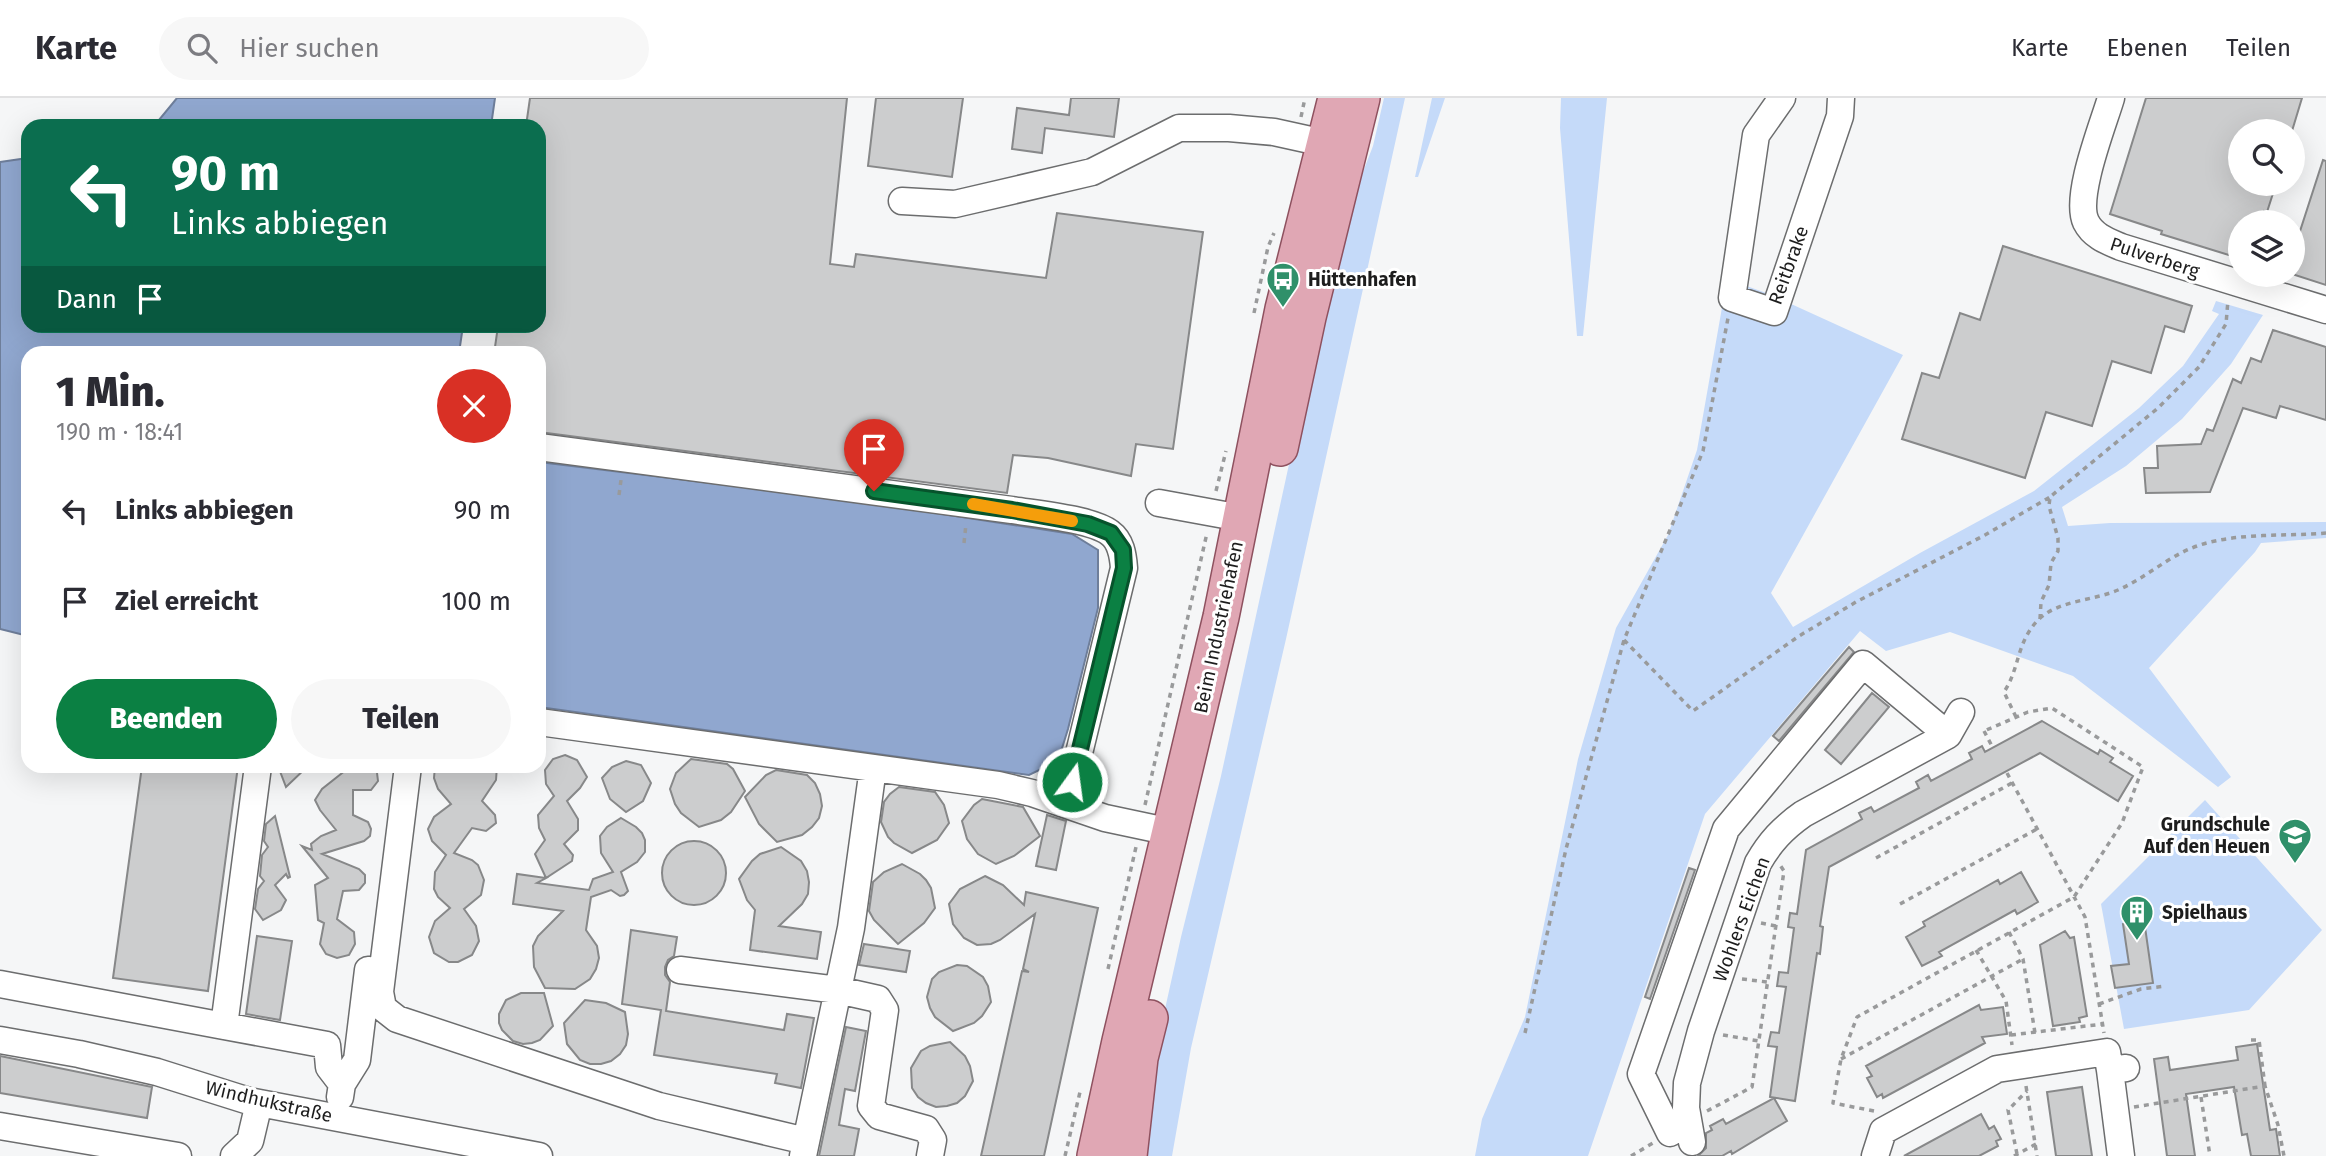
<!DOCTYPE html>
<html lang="de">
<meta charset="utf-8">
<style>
body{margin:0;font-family:"Fira Sans",sans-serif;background:#f7f7f7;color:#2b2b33;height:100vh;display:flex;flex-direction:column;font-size:26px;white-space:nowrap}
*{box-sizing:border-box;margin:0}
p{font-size:23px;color:#7c7c81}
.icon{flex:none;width:38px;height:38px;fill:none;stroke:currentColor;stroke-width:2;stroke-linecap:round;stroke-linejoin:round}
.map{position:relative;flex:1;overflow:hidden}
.sheet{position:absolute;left:21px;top:248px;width:525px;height:427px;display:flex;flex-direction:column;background:#fff;border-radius:21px;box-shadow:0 7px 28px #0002}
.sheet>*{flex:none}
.banner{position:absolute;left:21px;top:21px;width:525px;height:214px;border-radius:21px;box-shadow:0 7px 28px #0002;background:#0b6e4f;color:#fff;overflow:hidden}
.tools{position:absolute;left:2228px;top:21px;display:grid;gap:14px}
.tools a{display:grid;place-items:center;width:77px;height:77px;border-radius:50%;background:#fff;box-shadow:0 7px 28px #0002;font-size:35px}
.pin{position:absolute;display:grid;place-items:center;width:60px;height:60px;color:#fff;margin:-72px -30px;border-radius:50% 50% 50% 0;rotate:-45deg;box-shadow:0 0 7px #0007}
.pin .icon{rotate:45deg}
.me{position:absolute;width:77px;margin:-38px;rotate:14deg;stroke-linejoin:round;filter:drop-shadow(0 0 5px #0008)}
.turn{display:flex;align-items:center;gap:24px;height:147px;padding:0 35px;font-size:32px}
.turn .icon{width:91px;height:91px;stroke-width:2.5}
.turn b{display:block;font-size:49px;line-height:60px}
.then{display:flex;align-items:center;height:66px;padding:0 35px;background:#0003;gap:14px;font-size:26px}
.round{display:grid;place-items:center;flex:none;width:74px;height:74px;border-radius:37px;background:#f7f7f7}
.overview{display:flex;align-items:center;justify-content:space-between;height:119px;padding:0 35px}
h1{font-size:42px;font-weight:800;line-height:52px}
.button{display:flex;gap:14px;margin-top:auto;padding:14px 35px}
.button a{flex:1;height:80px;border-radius:42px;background:#0b8043;color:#fff;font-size:28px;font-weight:800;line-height:80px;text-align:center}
.button a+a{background:#f7f7f7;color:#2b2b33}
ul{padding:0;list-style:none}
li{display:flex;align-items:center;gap:21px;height:91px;padding:0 35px}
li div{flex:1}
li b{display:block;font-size:26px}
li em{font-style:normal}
header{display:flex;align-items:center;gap:42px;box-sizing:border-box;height:98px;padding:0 35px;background:#fff;border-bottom:2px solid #e1e1e2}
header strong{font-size:33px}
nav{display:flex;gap:38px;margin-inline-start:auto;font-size:24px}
.search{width:490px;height:63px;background:#f7f7f7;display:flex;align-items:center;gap:18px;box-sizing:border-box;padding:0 24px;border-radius:38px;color:#7c7c81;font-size:26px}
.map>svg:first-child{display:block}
.green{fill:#c5daf9}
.water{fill:#90a7cf;stroke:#6e7e9a;stroke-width:2}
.building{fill:#cccdce;stroke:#878889;stroke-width:2}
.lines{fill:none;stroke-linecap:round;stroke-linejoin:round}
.minor-casing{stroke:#6c6d6e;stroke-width:29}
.major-casing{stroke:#8e515f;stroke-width:38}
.path{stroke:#999a9b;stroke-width:3.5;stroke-dasharray:5 5;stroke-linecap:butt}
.minor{stroke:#fff;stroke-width:26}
.major{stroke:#e0a7b4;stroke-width:35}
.route-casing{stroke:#07532c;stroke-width:18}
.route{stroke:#0b8043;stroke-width:12}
.slow{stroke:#f59e0b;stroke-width:12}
.labels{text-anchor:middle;stroke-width:6;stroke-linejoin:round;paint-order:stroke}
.street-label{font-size:19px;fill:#1d1d1d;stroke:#fff}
.poi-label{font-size:19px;font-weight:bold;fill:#1d1d1d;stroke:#fff;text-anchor:start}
</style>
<header>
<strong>Karte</strong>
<div class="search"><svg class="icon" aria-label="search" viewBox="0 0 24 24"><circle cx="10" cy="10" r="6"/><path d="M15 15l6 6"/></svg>Hier suchen</div>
<nav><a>Karte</a><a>Ebenen</a><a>Teilen</a></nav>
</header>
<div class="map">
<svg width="2326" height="1058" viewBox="0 0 2326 1058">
<rect width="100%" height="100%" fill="#f5f6f7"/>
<path class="green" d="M1384,0h21l-119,541 -95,409 -19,108h-33l18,-111 24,-108 40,-161 125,-573h5l22,-57z
M1432,0h13l-27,79h-3z
M1561,0h46l-24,238h-6l-17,-208z
M1727,181l42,15 134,61 -132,238 22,34 127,-74 114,-62 105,-83 44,-42 36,-52 -7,-3 4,-10 47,14 -32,49 -49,55 -56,47 -64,41 6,19 42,-3 216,-1v16l-65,5 -6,9 -106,116 82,109 -13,10 -145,-111 -123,-44 -64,19 -26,-20 -155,183 -117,342h-113l7,-37 43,-102 53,-258 38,-131 52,-93 29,-85z
M2205,702l117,130 -73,80 -125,19 -23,-125z"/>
<path class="water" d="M177,0h318l-4,28h-337z
M28,60v168h435l-4,27 -431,1v282l-28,-7v-467z
M539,364l326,40 207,32 26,16v58l-30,121 -10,32 -29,14 -490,-68z"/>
<path class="building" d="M530,0h317l-17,166 24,3 2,-13 190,24 11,-65 146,19 -30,217 -37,-5 -5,32 -83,-18 -35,-3 -6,38 -468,-61v-78h-45l4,-28h41v-200h-13z
M876,0h87l-11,79 -84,-11z
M1071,0h48l-5,39 -69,-9 -3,25 -30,-4 5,-41 52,7z
M2146,0h156l-10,33h-52v53h36l-9,28 -3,-1 -4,11h-20v33l-7,-2 -1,3 -71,-22 1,-3 -52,-17z
M2323,62l3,1v124l-34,-11v-18z
M2003,148l189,60 -8,26 -19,-6 -14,47 -39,-12 -20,65 -46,-14 -21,66 -123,-39 20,-66 17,5 21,-65 20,7z
M2273,232l53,17v73l-46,-14 -4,12 -33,-10 -33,84 -64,1 -2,-25h14l-1,-22 44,-2 6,-15 6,2 20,-52 8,4 10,-25 10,4z
M1849,549l5,5 -75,89 -6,-5z
M1872,595l17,14 -48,57 -16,-14z
M2042,623l56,33 2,-4 13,8 -3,4 23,14 -15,25 -78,-48 -211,114 -9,59 3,1 -3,27 -3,-1 -22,148 -25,-4 7,-50 -9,-1 3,-14 8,1 7,-46 -9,-1 2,-14 9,1 6,-45 -6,-1 2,-14 7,1 9,-64 56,-31 -3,-6 12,-6 3,5 45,-24 -3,-6 12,-7 3,6 41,-22 -3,-6 13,-7 3,6z
M565,657l12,5 10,17 -7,11 -13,13 11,18v11l-14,14 9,11 -1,6 -26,17 -11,-24 10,-14 -6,-12 -1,-13 16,-19 -8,-12 -1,-14 8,-11z
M691,661l36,5 6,5 12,22 -14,21 -10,8 -22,7 -18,-14 -6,-9 -5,-15 6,-16z
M626,663l15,4 10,18 -8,18 -17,11 -16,-13 -8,-21 10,-11z
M142,668h96l-30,225 -95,-13z
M278,668h30l-22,21z
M351,668h21l5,7 1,8 -7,9h-18v25l15,7 3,7 -1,7 -6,5 -42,13 37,15 6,6v8l-6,7 -16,1 -6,28 17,13 1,12 -6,11 -12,3 -11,-4 -6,-10 4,-21 -6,-3 -3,-35 13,-7 -26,-32 10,4 -1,-6 10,-8 15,-6 -16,-20 -5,-10 7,-11z
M435,668h62l-1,14 -14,21 13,14 1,8 -10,8 -14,-3 -18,25 18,7 6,5 6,15 -3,15 -17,14 12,17 3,15 -7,14 -14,7h-9l-15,-9 -5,-16 6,-16 15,-13 -12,-11 -4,-8 1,-17 11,-17 -14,-14 -4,-12 6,-12 17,-13 -13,-15 -4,-11z
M776,672l31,5 8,8 5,11 2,12 -3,12 -7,9 -10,8 -25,7 -18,-18 -14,-27 21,-22z
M899,689l36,5 9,13 5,18 -12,17 -25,13 -18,-10 -6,-6 -7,-15 3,-20 6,-8z
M982,701l41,8 17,29 -26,20 -18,8 -18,-10 -11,-15 -5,-18 12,-16z
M1047,717l19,6 -10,49 -20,-4z
M275,718l15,61 -2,1 -2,-4 -11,11 11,15 -5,10 -18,10 -8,-11 3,-20 6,-8 -4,-5 2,-21 6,-8 -4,-6 2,-17z
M621,720l15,9 6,6 3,7v12l-8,10 -16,10 7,19 -4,4 -4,1 -9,-6 -20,7 -5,33 11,16 2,12 -3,11 -6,10 -15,10 -30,-1 -11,-21 -1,-21 5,-10 25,-25 -50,-7 4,-30 29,4 -9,5 52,7 4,-11 20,-7 -12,-19 -1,-17 7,-9z
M662 775a32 32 0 1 1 64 0a32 32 0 1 1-64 0Z
M781,749l20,14 6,10 2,11 -1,12 -6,10 -23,22 42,6 -4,27 -67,-9 5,-40 -8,-10 -8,-21 13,-18 8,-7z
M902,766l18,10 6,6 5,8 4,20 -11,15 -26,21 -24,-24 -5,-9 4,-29 11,-10z
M1689,770l6,2 -45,129 -5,-2z
M2021,774l17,30 -21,12 -2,-4 -76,42 3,4 -20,10 -16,-29 19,-11 -2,-4 57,-32 18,-10 2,4z
M985,778l18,9 21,20 2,-13 72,16 -54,248h-63l41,-185 7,1 -6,-3 12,-55 -35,26 -9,4 -14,1 -13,-7 -11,-14 -4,-20 11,-15z
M2144,822l9,63 -38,5 -4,-22 18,-2 -6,-40z
M631,832l46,7 -3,19 -6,4 -3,7v8l5,7 -4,29 118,19 3,-16 27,4 -13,70 -26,-5 2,-9 -123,-19 7,-45 -39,-6z
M2065,833l5,7 4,-1 13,79 -8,2 1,4 -27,4 -13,-81z
M257,838l35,5 -12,79 -34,-6z
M864,846l46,7 -4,21 -47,-7z
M957,867l10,1 16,11 5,9 3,16 -9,14 -8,7 -21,8 -18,-14 -5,-9 -3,-11 5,-18 7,-7z
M521,895h23l9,33 -13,14 -8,3 -9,1 -10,-3 -11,-11 -3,-7v-9l7,-14z
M585,902l21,3 19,9 3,22 -2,11 -6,9 -9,7 -10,3h-11l-10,-4 -13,-16 -3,-21z
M1979,907l2,5 22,-3 4,27 -25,3 3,6 -102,55 -1,-4 -5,3 -10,-19 5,-2 -6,-10z
M846,929l20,4 -11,60 -10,-2 -6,36 20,4 -5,27h-35z
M950,944l15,14 5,10 3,15 -8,15 -8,7 -10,3 -11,1 -10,-4 -8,-6 -6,-9 -1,-20 10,-17 9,-5z
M2257,946l13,86 6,-1 4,27h-29l-4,-22 -5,1 -8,-48 -48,7 9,62h-28l-13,-97 14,-2 2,13 68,-10 -2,-13z
M0,958l152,31 -5,31 -147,-25z
M2082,989l10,69h-36l-9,-64z
M1774,1000l13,23 -55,33 -1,-3 -9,5h-24l8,-8v-15l6,-3 -2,-4 13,-7 3,5z
M1981,1016l8,15 5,-3 7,13 -5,2 2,5 -19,10h-75z"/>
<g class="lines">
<defs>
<path id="minor" d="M1782,0l-26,37 -24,163 42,14 66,-196 1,-18
M2111,0c-8,27 -37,99 -25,124 7,14 21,19 35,25l205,63
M902,103l53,3 137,-32 87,-44h50l45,4 50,11
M539,349l473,63c25,4 80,9 98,23 11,8 13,22 14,35l-52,214 -13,20
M1159,405l82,15
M539,624l459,63 34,8 73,25 66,14
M258,668l-34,260 103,19 2,22 13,17
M408,668l-28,226 3,16 14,11 262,87 147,35
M680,872l158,20 40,9 7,11 -14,96 8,10 47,13 7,11 -3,16
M0,886l224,42
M0,942l79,14 78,18 92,29 290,55
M340,999l2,-13 15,-24 11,-90
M1688,1024l-18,11 -29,-59 85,-245 137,-165 85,71
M0,1028l178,30
M1692,1044l-6,-34 1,-25 14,-52 57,-168c12,-21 25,-35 45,-49l145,-79 13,-23
M234,1058l16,-15 9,-38
M803,1058l48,-228 22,-160
M1875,1058l8,-25 114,-62 110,-17 3,18
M2121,1058l-11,-86 16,-2"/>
<path id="major" d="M1280,350l28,-131 54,-219
M1095,1058l25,-115 101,-424 62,-308 53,-211
M1129,1058l11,-98 10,-40"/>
</defs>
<use href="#minor" class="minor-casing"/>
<use href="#major" class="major-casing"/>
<path class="path" d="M1301,19l4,-19
M1254,215l14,-66 6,-14
M1216,393l10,-40
M619,397l2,-15
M964,445l2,-19
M2040,521l1,-17 8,-17 2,-22 7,-12v-13l-9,-32 1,-9 108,-89 41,-41 27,-43 2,-24
M1624,542l69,71 106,-75 57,-34 129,-67 65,-38
M2016,619l-12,-25c16,-24 12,-49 34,-72 20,-20 55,-19 80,-30 23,-10 43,-27 65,-38 41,-21 98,-15 143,-19
M1984,633l9,17
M2007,675l78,144 19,116
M1145,707l62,-272
M1876,760l136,-75
M1900,806l137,-75
M1761,825l15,3
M2009,834l14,27 12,74
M1976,852l30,51 6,44
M1108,871l28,-122
M1742,881l25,3
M2099,906l42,-15 25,-3
M1525,935l41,-184 58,-209 79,-189 25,-133
M1723,937l36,6
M2011,937l92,-11
M2251,942h8l6,46
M1841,961l182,-100
M2026,988l11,70
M2201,999l9,59
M2134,1009l131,-21 13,39 6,31
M1707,1013l45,-24 32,-216 -4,-6
M1874,1013l-41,-8 8,-44 16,-42 217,-120 48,-74 21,-56 -91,-59 -24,4 -44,19
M2017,1056l-9,-44 19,-19
M1065,1058l15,-64
M1631,1058l22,-13
M2014,1058l22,-12"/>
<use href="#minor" class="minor"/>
<use href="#major" class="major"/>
</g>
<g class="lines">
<defs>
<path id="route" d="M874,393l138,19 76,14 23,9 12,17 1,18 -52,214"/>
</defs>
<use href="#route" class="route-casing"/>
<use href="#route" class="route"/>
<path class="slow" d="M973,406l99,17"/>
</g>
<defs>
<symbol id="bus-pin" viewBox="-11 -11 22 30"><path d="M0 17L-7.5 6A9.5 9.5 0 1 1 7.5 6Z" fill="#30906a" stroke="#fff"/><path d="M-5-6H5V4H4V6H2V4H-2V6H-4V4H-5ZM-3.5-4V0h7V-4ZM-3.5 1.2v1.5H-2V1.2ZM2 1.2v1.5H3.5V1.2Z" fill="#fff"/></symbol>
<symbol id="school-pin" viewBox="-11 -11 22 30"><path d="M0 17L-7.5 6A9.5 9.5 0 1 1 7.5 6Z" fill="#30906a" stroke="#fff"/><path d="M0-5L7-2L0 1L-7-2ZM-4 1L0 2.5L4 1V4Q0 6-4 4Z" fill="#fff"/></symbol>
<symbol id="building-pin" viewBox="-11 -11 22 30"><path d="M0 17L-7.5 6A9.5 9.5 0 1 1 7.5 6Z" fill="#30906a" stroke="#fff"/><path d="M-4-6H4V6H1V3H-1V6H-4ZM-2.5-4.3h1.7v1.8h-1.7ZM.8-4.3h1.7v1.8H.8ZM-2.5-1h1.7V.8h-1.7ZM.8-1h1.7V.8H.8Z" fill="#fff"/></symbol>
</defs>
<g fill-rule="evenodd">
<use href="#bus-pin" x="1264" y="162" width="38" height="52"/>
<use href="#school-pin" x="2276" y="718" width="38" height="52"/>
<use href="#building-pin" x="2118" y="795" width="38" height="52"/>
</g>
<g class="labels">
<g class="street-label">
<text transform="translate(2155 159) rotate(18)" y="7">Pulverberg</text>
<text transform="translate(1788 167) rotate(-70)" y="7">Reitbrake</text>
<text transform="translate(1218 529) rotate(-78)" y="7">Beim Industriehafen</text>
<text transform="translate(1741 821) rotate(-70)" y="7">Wohlers Eichen</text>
<text transform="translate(269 1003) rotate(13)" y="7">Windhukstraße</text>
</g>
<g class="poi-label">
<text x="1308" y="188">Hüttenhafen</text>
<text x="2270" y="733" text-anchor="end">Grundschule<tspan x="2270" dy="22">Auf den Heuen</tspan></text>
<text x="2162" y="821">Spielhaus</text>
</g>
</g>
</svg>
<div class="tools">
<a><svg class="icon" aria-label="search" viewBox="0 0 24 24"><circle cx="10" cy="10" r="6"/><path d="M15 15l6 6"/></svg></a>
<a><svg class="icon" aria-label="layers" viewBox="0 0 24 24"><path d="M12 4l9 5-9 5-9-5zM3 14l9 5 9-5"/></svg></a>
</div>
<div class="pin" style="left:874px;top:393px;background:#d93025"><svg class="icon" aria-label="arrive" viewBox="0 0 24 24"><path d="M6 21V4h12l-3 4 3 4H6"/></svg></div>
<svg class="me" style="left:1072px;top:684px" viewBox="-20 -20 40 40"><circle r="17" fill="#0b8043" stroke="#fff" stroke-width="3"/><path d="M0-11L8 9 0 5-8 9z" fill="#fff"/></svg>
<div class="banner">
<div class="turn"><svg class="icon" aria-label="left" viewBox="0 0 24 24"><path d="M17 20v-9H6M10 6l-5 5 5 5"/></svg><div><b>90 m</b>Links abbiegen</div></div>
<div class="then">Dann<svg class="icon" aria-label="arrive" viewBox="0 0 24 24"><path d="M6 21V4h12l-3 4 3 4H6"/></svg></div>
</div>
<section class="sheet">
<div class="overview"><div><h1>1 Min.</h1><p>190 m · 18:41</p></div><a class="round" style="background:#d93025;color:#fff"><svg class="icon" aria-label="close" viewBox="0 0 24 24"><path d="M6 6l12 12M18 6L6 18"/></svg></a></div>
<ul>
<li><svg class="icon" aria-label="left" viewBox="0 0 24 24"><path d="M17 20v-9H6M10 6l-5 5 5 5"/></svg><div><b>Links abbiegen</b></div><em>90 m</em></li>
<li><svg class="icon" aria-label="arrive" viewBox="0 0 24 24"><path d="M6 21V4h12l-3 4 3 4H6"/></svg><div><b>Ziel erreicht</b></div><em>100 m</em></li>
</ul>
<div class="button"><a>Beenden</a><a>Teilen</a></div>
</section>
</div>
